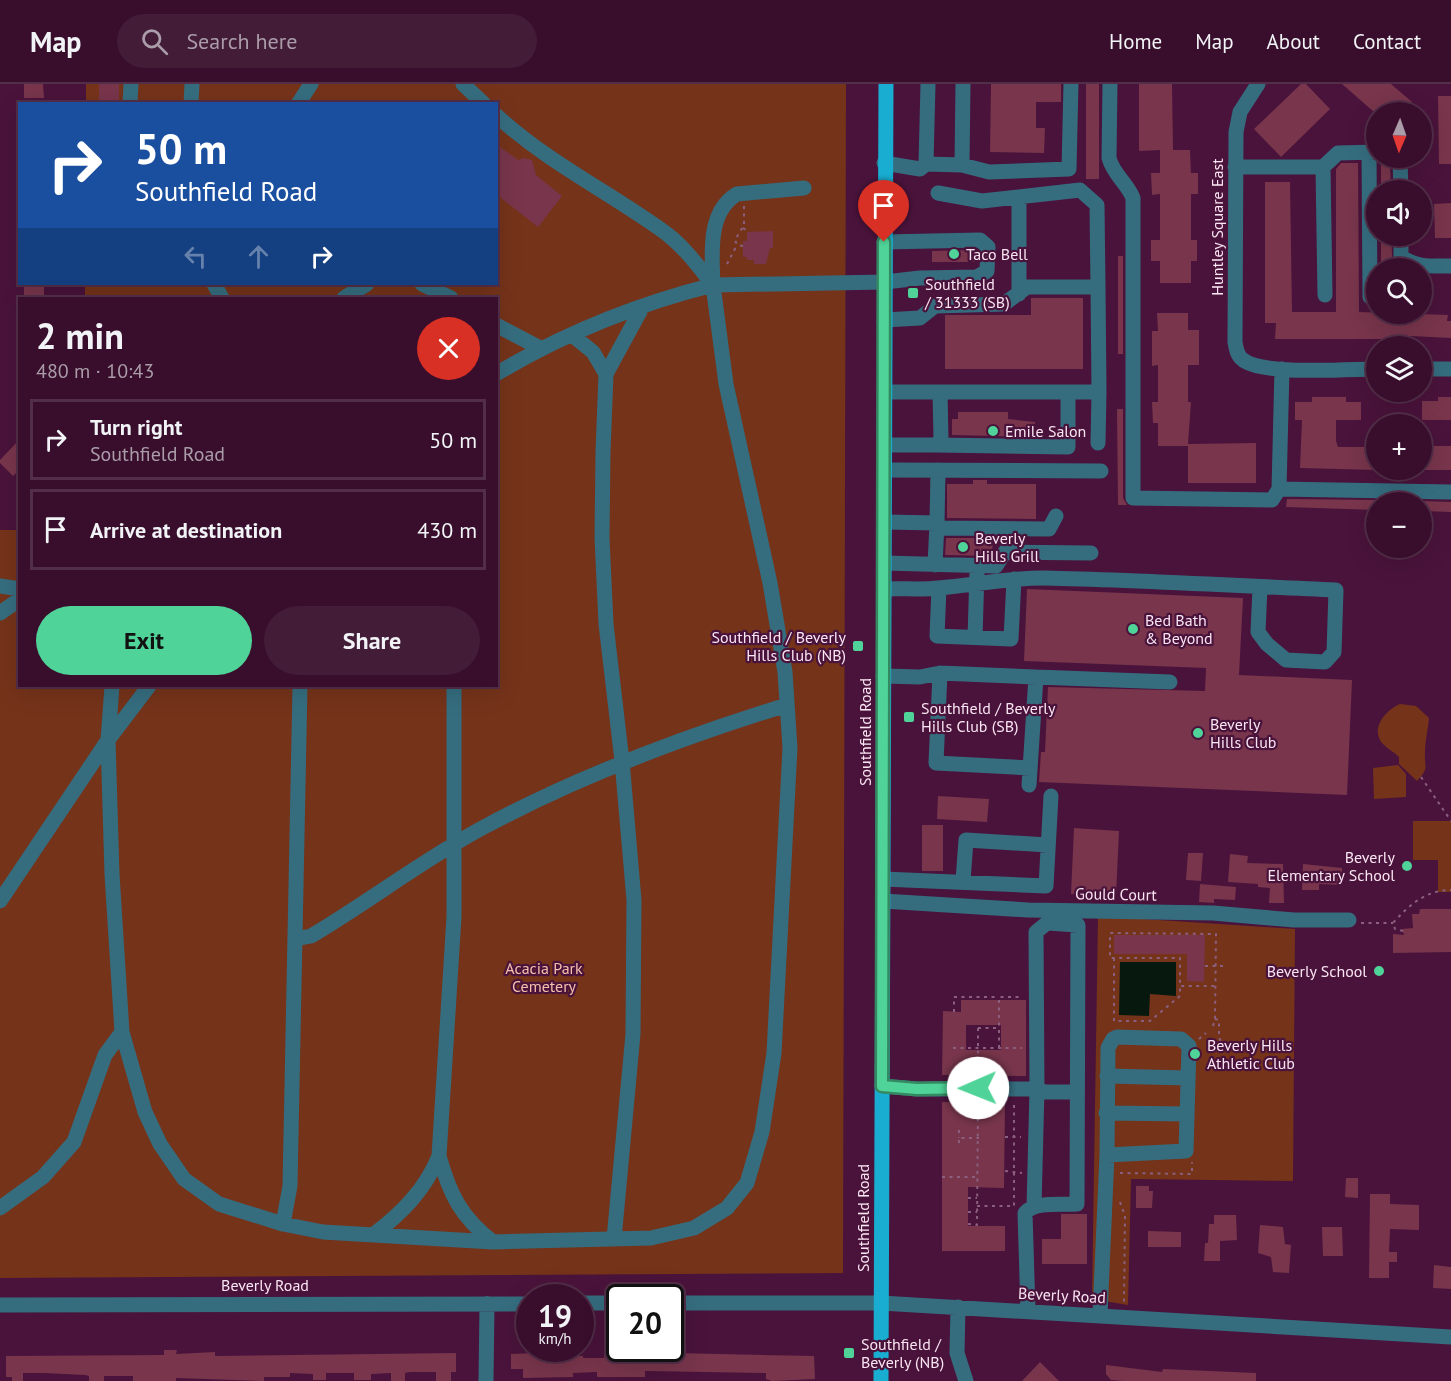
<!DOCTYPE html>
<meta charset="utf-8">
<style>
body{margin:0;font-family:"PT Sans",sans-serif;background:#431c38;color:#f1f3f6;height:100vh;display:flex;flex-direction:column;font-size:22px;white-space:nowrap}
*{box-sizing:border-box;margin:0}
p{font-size:20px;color:#ab9ca9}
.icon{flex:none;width:33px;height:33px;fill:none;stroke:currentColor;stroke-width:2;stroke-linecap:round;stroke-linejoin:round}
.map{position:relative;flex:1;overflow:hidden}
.drawer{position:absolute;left:18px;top:213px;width:480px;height:390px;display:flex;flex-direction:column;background:#380e2c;border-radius:0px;box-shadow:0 6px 24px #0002,0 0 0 2px #522e48}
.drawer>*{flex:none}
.guide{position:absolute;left:18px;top:18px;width:480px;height:183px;border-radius:0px;box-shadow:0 6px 24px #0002,0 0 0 2px #522e48;background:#1a4fa0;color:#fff;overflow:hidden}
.needle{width:39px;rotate:182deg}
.controls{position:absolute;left:1366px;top:18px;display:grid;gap:12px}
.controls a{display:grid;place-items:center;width:66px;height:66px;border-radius:50%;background:#380e2c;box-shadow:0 6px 24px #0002,0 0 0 2px #522e48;font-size:30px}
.speed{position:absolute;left:516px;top:1200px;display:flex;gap:12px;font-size:30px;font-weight:700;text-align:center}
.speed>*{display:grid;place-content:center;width:78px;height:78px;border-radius:50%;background:#380e2c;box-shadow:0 6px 24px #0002,0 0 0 2px #522e48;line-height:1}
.speed small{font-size:15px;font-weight:400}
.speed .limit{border:3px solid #111;border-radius:9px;background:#fff;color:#111}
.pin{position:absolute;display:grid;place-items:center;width:51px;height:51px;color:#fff;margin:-62px -26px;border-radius:50% 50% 50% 0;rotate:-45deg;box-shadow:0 0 6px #0007}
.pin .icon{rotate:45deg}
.me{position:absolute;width:66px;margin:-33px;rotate:269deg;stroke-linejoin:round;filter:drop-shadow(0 0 4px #0008)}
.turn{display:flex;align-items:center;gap:21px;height:126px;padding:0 18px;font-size:27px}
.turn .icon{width:78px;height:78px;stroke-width:2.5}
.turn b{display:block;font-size:42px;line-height:51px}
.lanes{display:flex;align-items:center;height:57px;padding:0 18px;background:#0003;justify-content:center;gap:30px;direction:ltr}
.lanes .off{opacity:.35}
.round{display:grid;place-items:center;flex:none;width:63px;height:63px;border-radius:32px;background:#431c38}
.overview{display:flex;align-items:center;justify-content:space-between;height:102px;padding:0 18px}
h1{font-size:36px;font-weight:600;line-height:45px}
.action{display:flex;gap:12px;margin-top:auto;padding:12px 18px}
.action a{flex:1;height:69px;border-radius:36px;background:#50d398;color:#111;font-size:24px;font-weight:600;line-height:69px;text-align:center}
.action a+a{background:#431c38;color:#f1f3f6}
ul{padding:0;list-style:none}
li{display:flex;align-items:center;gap:18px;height:81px;margin:0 12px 9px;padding:0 6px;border:3px solid #522e48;border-radius:0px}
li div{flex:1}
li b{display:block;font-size:22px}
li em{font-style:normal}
header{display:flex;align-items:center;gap:36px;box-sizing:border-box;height:84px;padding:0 30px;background:#380e2c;border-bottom:2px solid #522e48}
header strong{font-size:28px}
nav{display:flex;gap:33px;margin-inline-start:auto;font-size:21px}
.search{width:420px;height:54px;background:#431c38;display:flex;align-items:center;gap:15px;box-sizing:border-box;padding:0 21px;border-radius:33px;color:#ab9ca9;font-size:22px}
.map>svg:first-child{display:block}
.green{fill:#75331a}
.water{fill:#07180f}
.building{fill:#78354c;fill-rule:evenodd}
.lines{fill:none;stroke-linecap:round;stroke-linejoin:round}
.path{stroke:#8b607e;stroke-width:2;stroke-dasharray:3 4.5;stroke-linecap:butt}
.minor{stroke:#356d7f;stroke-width:15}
.major{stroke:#18add1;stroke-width:15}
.route-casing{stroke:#348963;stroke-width:15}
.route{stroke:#50d398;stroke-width:10}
.poi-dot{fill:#50d398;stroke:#4a133b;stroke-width:2}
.labels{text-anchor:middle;stroke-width:4.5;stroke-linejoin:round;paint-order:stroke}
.street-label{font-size:16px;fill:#fae5f2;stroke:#4a133b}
.poi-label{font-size:16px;fill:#fae5f2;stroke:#4a133b;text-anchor:start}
.park-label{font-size:16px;fill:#f6bfab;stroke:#4a133b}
</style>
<header>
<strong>Map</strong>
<div class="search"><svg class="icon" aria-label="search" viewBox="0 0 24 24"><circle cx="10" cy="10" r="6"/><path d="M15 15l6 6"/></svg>Search here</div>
<nav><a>Home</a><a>Map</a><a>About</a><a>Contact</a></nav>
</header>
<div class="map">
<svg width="1451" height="1297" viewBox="0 0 1451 1297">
<rect width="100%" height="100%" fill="#4a133b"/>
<path class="green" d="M86,0h760l-3,1189 -843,5v-748h19l1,156h476v-388h-411v-14h411v-180h-410z
M1400,620l16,2 13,12c-1,12 -4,23 -4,34 -1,16 5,15 -8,29l-18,-17v-7c-5,-5 -16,-11 -19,-17 -8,-15 8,-31 20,-36z
M1398,681l8,9v23l-32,2 -1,-31z
M1413,737h38v71h-13v-32h-25z
M1098,832l197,13 -2,252 -162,-2 -3,126 -36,-6z"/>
<path class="water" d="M1120,878h56v34l-26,-2 -1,22 -30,-1z"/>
<path class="building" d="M24,0h19l1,14h-20z
M99,0h20v20h-20z
M991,0h70v18h-25v26h9l-1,25 -54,-1z
M1086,0h13v95h-13z
M1139,0h33l1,66h17l1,23h7v21h-7v46h6v21h-6v22h-31v-22h-9v-21h9v-46l-8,1 -1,-22h9v-23l-21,1z
M1301,0h5l24,25 -49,48 -27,-28z
M1342,0h49l21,18 -10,10h-28z
M1438,12h13v68h-12z
M496,60l22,16 6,-2 8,2 4,15 26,21 -24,31 -42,-33z
M1381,78h7l2,3 1,25h-10z
M1341,79h17l1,149 89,3 -1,6h4v17l-40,-2v3h-136l1,-16h-11v-141h25l2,130h44v-143z
M1451,119v35h-16l-1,-34z
M773,147v17h-3l-4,16h-12v-4h-7v-3h-4v-16h4v-9z
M1381,152h10l2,32h-12z
M976,166v12h-44v-11z
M1118,172h5v98h-5z
M24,200h20v14h-20z
M1031,214h52v71h-138v-54h86z
M1157,229h31v17h11v35h-11v37h3l-3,42 68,-1v40h-68v-37h-30v-23h-5l-1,-21h6v-37l-6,1v-35h6z
M1312,313h34v5h15v18h-25v21l2,6h39v23l-77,-2 2,-48h-7v-18h17z
M1438,313h13v23h-29v-19h16z
M1117,325h6v89l4,7h-9z
M958,328h50v7l27,3v15l-83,-2v-16h6z
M20,355v30l-7,7 -13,-13v-3z
M1422,362h29v24h-29z
M973,396h14v4h49v35l-89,-1v-34h26z
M1287,415l90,1v10l-91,-3z
M1422,417l29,1v10l-29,-1z
M946,454h47l-1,16 -1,2 -46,-1z
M1027,505l216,9 -4,77 113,5 -5,115 -308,-13 2,-30h4l3,-65 157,4 1,-23 -182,-7z
M938,712l51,3 -2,23 -50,-3z
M922,741h21v46h-21z
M1074,744l45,3 -3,65 -45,-2z
M1188,769h15l-2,28 -15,-1z
M1230,770l18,2 -1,7 36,1 1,39h-15l1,-15 -12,-1v-3l-30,-2z
M1303,780l39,4v17l-23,-1v6h-17z
M1200,800l36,3 -1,13 -21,-1v4l-15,-1z
M1420,825h31v43l-58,1v-19l11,1 -2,-6 11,-1 -1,-14h7z
M1114,851h91l-1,47 -17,-1v-27h-73z
M961,916h65v76l-84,-1 1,-64 18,1zM966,941h35v25h-35z
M942,1018l63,1 -1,85 -36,-1v39h37v25h-63z
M1346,1094h12v20l-13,-1z
M1136,1102h13v5h4l-1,17h-16z
M1370,1110h20v10l29,1v25l-29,-1 -1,23h8v10h-8v16h-20z
M1061,1130h26v50h-45v-25h19z
M1214,1131h22l1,25 -17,1v20h-16l1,-18h3l1,-19h5z
M1260,1141l23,2 2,17 6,1 -2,28 -16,-1 -2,-15 -13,-4z
M1322,1143h20l1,29h-20z
M1148,1147l33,1v15h-33z
M1434,1181l17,2v22l-18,-1z
M164,1266h13l-1,4 39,-2v4l241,-3v19h-5v9h-15v-9h-26l-5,1v8h-14v-8l-20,1v6h-17v-7h-28v7h-13v-6l-23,-1v4h-26v4l-88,-3v3h-43v-5h-29v5h-15v-5l-4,-1 -40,-2h-22v8h-11v-4h-6v-21l158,-1z
M561,1268h16v4h6v2h21v-4l68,-1 142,3 1,23 -43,2 -6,-2v-6l-121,-2v6h-48v-5l-24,1v4l-50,1v-9h-12v-15z
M1040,1278l19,19h-37z
M1106,1281l56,7 1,-3 93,4v8h-133l-12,-1 -5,-6z"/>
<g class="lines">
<path class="path" d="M743,144l6,4
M743,162l-6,-1 -2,-5 9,-15v-19
M727,180l10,-19
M1421,693l30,44
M1361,839h32
M1403,847l-8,-2 -2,-6c16,-18 33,-33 58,-33
M1114,874v63h36l30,-25v-10
M1205,882h20
M954,928v-15h45
M1215,935l4,1v18l5,8
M1213,942l2,-7 1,-85 -106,-1v25h70v28h36
M978,944h21
M1199,955l7,-6
M953,964h69
M999,964v-51h24
M978,992v-51
M959,1046v8
M1005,1053h16
M959,1059v-5h20
M1005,1087l17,2
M1120,1089l72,1v-12
M942,1093h35
M968,1114h9
M1120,1118l5,14 -1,88
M977,1122h37v-102
M968,1128h9
M968,1140l9,1 1,-122"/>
<path class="minor" d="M463,0l21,20
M1110,0l-1,74c4,16 18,25 24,40v300l139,2 7,-11 3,-120
M1258,0l-18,28 -4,20 -1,210c1,6 2,13 7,17 18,17 108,10 135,10
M130,20l1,-20
M191,20l1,-20
M298,20l13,-20
M496,31c52,48 115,78 171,119 18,14 32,33 46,51l172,-3 35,-4 57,-1 10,-6 1,-24 -8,-7 -96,2
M1369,68l1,145
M1397,74l3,3 1,29
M884,79l36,6 6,-5 36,1 27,7 80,-3 2,-85
M926,80l2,-80
M962,81l1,-81
M1235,83h88l15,-14 39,-1
M1323,83l2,128
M938,109l44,8 98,-11 17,15 1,82
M1019,113v97
M1401,152v20c14,12 32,10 50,10
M214,200l8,14
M422,200l29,14
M713,201c-1,-31 -6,-73 24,-91l67,-6
M344,214l23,-14
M884,236l36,-2 15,-12 69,-2 23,-17h71l1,105
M496,241l44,23
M572,251l21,17 13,22
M1422,285h29
M885,308h214l-1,51
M885,361h51l5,-6 -1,-47
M936,361l132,2v-54
M885,386l216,1
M938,386l-1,53 4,5 108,1 7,-13
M1279,405l172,3
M885,438l52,1 -2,42
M884,479l112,3 9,-14 86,1
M0,502l20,3
M939,504l-2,48 74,3 3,-60
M884,505c18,-1 37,1 55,-1 35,-3 69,-10 105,-10 97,2 195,8 292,12l-2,62 -9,10 -39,-2 -19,-16 -9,-12 2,-45
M0,529l20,-14
M975,553l2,-65
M940,589l-4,90 94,5
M883,592l37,1 20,-4 96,4 -7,108
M1036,593l134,5
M112,602l-4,54 4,134 10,158 23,80 15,32 24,35 35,25 64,20 40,8 170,10 158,-4 43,-10 33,-20 20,-25 15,-51 12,-79 16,-305 -5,-76 -15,-89 -44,-199 -13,-99c-75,19 -150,49 -217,89
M454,602v231l-15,239c11,39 22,61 54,86
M883,795l163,7 5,-90
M963,797l3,-41 82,5
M0,817l108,-161 41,-54
M883,817l145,9 185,3 81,7h55
M295,855l16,-3c59,-35 113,-77 173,-109 97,-52 199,-90 303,-122
M1107,992l81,2
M882,1002l35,3h120l-1,-157 11,-9 31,2 -1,279c-15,1 -42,-3 -52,9l3,98
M1106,1029l81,1
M1034,1123l3,-118 7,3h33
M0,1124l43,-31 31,-35 31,-87 17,-23
M283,1140l7,-38 10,-500
M373,1151c29,-22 52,-45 66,-79
M614,1155l19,-205 1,-134 -12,-139 -16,-137 -4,-86 1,-86 3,-78 37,-68
M580,1219h40
M670,1219h211l570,34
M0,1221l530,-1
M958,1223l-1,46 9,28
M1100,1231l7,-160 1,-107 5,-9 4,-2 64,2 8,7 -3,105 -79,4
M486,1297l1,-77"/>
<path class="major" d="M881,1297l5,-1297"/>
</g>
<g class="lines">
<defs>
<path id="route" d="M884,158l-2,844 35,3 61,-1"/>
</defs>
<use href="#route" class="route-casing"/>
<use href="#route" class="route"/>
</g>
<g class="poi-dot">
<circle cx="954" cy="170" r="6"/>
<rect x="907" y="203" width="12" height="12" rx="3"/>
<circle cx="993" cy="347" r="6"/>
<circle cx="963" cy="463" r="6"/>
<circle cx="1133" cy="545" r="6"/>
<rect x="852" y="556" width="12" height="12" rx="3"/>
<rect x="903" y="627" width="12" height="12" rx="3"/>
<circle cx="1198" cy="649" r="6"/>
<circle cx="1407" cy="782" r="6"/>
<circle cx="1379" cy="887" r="6"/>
<circle cx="1195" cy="970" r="6"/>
<rect x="843" y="1263" width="12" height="12" rx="3"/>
</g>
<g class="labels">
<g class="street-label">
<text transform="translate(1217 143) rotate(-90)" y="6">Huntley Square East</text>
<text transform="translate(865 648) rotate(-90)" y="6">Southfield Road</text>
<text transform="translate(1116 810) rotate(1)" y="6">Gould Court</text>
<text transform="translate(863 1134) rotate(-90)" y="6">Southfield Road</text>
<text x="265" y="1207">Beverly Road</text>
<text transform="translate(1062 1211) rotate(3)" y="6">Beverly Road</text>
</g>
<g class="poi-label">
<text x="966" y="176">Taco Bell</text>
<text x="925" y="206">Southfield<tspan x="925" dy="18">/ 31333 (SB)</tspan></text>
<text x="1005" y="353">Emile Salon</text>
<text x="975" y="460">Beverly<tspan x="975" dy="18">Hills Grill</tspan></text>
<text x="1145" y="542">Bed Bath<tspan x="1145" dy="18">&amp; Beyond</tspan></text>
<text x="846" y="559" text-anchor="end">Southfield / Beverly<tspan x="846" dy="18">Hills Club (NB)</tspan></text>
<text x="921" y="630">Southfield / Beverly<tspan x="921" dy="18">Hills Club (SB)</tspan></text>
<text x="1210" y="646">Beverly<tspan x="1210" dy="18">Hills Club</tspan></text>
<text x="1395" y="779" text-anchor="end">Beverly<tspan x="1395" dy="18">Elementary School</tspan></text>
<text x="1367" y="893" text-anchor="end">Beverly School</text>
<text x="1207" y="967">Beverly Hills<tspan x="1207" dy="18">Athletic Club</tspan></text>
<text x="861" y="1266">Southfield /<tspan x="861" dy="18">Beverly (NB)</tspan></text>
</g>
<g class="park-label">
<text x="544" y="890">Acacia Park<tspan x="544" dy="18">Cemetery</tspan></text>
</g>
</g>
</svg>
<div class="controls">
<a><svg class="needle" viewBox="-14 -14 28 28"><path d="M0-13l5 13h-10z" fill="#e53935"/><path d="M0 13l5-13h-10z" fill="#ab9ca9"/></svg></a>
<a><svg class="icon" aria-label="sound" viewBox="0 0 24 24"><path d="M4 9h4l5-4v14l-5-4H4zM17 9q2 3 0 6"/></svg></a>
<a><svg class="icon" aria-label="search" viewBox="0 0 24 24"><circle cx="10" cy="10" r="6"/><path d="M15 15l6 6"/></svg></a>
<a><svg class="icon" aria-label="layers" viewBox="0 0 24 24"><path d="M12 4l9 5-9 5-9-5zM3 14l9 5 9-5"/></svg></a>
<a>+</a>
<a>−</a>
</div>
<div class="speed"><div>19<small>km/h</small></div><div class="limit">20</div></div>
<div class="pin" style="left:884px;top:158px;background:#d93025"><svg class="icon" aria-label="arrive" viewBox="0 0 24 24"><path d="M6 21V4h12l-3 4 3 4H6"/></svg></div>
<svg class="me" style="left:978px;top:1004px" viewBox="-20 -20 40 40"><circle r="19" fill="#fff"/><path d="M0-13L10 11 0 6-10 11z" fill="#50d398"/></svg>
<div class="guide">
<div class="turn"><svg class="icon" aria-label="right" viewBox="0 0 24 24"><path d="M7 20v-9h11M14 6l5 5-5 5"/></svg><div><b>50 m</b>Southfield Road</div></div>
<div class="lanes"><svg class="icon off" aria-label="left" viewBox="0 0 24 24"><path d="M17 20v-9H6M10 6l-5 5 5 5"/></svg><svg class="icon off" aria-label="ahead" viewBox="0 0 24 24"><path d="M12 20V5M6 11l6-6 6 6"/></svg><svg class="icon" aria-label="right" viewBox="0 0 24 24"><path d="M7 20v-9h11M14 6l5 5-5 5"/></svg></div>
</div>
<section class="drawer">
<div class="overview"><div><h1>2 min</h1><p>480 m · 10:43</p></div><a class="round" style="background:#d93025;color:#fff"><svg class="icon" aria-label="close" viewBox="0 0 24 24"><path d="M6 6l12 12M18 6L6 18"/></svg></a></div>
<ul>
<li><svg class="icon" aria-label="right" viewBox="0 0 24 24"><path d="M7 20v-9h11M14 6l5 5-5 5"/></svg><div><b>Turn right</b><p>Southfield Road</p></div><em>50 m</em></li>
<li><svg class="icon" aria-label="arrive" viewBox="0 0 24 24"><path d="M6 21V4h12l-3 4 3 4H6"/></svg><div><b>Arrive at destination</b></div><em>430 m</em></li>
</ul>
<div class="action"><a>Exit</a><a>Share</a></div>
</section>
</div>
